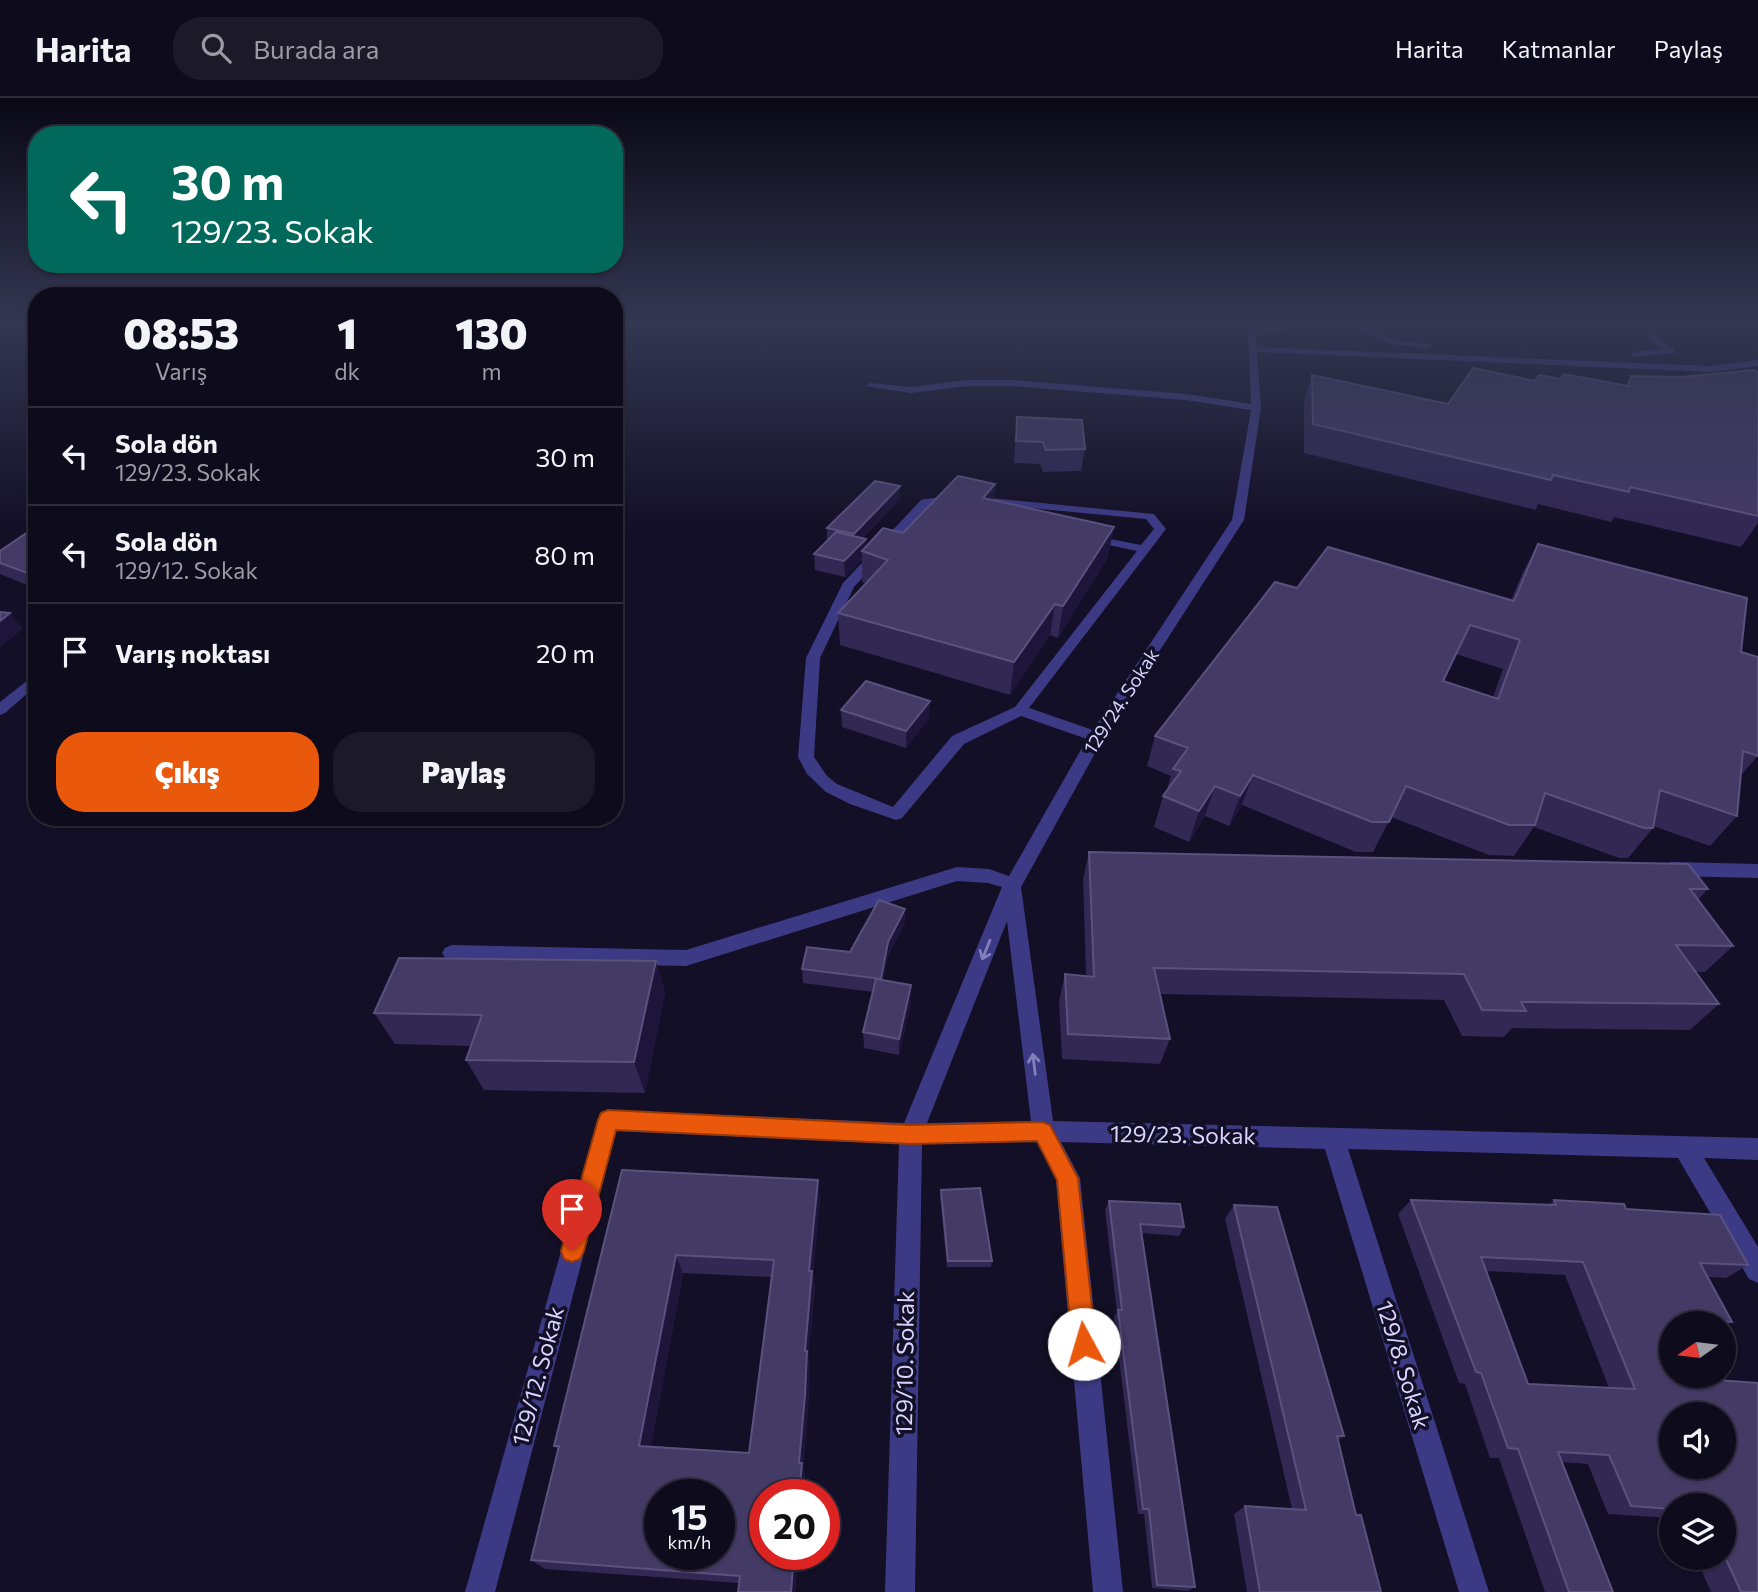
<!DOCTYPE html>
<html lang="tr">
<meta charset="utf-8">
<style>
body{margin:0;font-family:Commissioner,sans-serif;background:#1c1929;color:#f1f3f6;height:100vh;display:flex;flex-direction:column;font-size:26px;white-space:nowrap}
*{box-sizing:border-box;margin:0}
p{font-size:23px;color:#9b9ba3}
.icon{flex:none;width:38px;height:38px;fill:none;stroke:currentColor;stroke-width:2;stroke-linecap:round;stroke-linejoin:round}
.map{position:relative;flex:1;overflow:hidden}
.panel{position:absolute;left:28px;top:189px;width:595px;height:539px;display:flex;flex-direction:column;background:#0e0b1c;border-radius:28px;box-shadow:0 2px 5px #0004,0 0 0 2px #2e2b3b}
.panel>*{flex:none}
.banner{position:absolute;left:28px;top:28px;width:595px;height:147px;border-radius:28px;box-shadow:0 2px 5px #0004,0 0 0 2px #2e2b3b;background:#00695c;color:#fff;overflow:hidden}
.needle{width:46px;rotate:256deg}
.buttons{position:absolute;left:1659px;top:1213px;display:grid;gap:14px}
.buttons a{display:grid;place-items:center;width:77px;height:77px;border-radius:50%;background:#0e0b1c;box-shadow:0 2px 5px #0004,0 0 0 2px #2e2b3b;font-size:35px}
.speed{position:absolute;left:644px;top:1381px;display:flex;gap:14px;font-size:35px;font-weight:700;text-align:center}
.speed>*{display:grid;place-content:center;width:91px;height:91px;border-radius:50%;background:#0e0b1c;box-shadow:0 2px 5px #0004,0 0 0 2px #2e2b3b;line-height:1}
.speed small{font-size:18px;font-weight:400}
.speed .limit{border:10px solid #d22;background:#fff;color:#111}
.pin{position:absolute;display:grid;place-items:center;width:60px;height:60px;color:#fff;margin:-72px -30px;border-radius:50% 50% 50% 0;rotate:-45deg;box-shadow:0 0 7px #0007}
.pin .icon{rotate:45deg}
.me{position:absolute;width:77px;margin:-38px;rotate:354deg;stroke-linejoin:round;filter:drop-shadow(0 0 5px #0008)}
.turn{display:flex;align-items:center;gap:24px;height:147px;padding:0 28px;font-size:32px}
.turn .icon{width:91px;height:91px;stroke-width:2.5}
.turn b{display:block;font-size:49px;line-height:60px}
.eta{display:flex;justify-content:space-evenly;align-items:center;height:119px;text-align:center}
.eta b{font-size:42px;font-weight:800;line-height:49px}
.cta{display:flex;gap:14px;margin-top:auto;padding:14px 28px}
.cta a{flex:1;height:80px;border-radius:28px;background:#ea580c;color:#fff;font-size:28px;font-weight:800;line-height:80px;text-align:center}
.cta a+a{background:#1c1929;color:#f1f3f6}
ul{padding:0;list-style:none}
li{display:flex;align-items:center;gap:21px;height:98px;padding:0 28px;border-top:2px solid #2e2b3b}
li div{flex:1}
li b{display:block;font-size:26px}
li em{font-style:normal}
header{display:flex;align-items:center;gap:42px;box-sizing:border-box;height:98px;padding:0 35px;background:#0e0b1c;border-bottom:2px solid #2e2b3b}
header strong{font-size:33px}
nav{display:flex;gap:38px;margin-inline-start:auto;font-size:24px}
.search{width:490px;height:63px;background:#1c1929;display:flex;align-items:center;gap:18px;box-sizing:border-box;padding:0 24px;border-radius:28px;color:#9b9ba3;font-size:26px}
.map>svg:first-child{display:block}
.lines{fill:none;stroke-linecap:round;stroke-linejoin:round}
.minor{fill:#3d3a85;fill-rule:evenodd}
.wall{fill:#312854;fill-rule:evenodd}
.shaded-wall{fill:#1d163a}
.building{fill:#433a66;stroke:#5a527e;stroke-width:2;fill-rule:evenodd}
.oneway{stroke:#837fbc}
.route{fill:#ea580c;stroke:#983908;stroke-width:2}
.labels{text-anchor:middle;stroke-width:7;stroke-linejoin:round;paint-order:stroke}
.street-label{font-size:19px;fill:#d9d4ff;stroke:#130f26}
.near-street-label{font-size:23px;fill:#d9d4ff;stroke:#130f26}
</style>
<header>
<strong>Harita</strong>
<div class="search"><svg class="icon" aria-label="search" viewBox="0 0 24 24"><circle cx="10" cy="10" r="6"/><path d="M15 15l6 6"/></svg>Burada ara</div>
<nav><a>Harita</a><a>Katmanlar</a><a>Paylaş</a></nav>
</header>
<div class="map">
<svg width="1758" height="1494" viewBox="0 0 1758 1494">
<rect width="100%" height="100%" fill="#130f26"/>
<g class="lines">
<path class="minor" d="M1241,223h8l6,10 52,-10h14l-65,15 1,11 454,19 47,-6v6l-47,6 -454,-20 4,56 -17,112 -140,217 -83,150 32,234 705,17v22l-54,-2 54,89v36l-9,-4 -71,-121 -330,-9 141,443h-30l-134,-443 -264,-7 19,36 43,414h-30l-37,-412 -19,-38 -115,2 -7,448h-30l14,-448 -283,-13 -121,461h-30l135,-479 8,-3 296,13 98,-236 -14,-4 -31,-2 -271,85 -234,-5 -7,-3 -3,-5 3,-5 7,-3 234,5 271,-83 32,2 20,7 78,-137 -66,-23 -57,28 -62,74 -6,2 -46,-16 -24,-12 -19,-18 -9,-17 8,-99 37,-75 78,-83 4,-1 33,-4 196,19 12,15 -137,179 64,22 139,-210 19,-110 -65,-10 -173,-14h-45l-57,7 -46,-7 5,-3 41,4 57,-7h45l173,14 65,10 -3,-70zM958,403l188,18 8,10 -13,16 -56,-11v6l52,11 -122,156 -63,29 -59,71 -56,-23 -10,-8 -13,-19 6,-99 34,-71 75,-82zM1007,823l24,200 -104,2z
M1338,223h10l48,19 36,5 -4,3 -36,-4z
M1649,233l25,18v4l-43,4 3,-5 29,-3 -17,-13z
M37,575v12l-32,28 -5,2v-13z
M1671,764l87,2v14l-87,-2 -6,-2 -3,-5 3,-5z"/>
</g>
<path class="wall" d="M1758,274v151l-17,24 -127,-30 -3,5 -73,-18 -2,6 -232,-57v-52l8,-26 136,29 87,-23 26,-2 65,7 5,-10 51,1z
M1017,319l68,32 -4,22 -38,1 -3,-8 -26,-1z
M995,386l-1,16 114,57 -50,81 -8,-3 -40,60 -170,-50 -2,-32 28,-30 -4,-1v-23l-17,18 -30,-7 -1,-16 13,-13v-13l73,-42v13l-37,39 3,8 37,-13z
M37,428v63l-37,-15v-23z
M1538,446l203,108 17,104 -17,19 -4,41 -27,30 -57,-20v2l-25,30h-9l-85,-31 -20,29 -25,-1 -98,-38 -18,35h-17l-114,-47 -13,21 -24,-10 -16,26 -35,-15 9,-31 3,-4 5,-16 -24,-10 8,-30 142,-148 214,12 12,-28zM1456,556l47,15 -10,28 -50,-16z
M930,603l-1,17 -23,30 -64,-21 -1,-17z
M1089,754l619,37 -10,11 35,46 -28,26h-9l23,32 -29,26 -178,-2 -8,9 -42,-1 -18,-36 -284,-6 10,45 -10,25 -98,-5 -3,-58 6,-27 21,2 -3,-97z
M905,825l-17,33 -5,25 28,4v17l-12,53 -35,-7 -1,-16 10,-40 -70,-9 -1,-14 48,-17z
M656,863l9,32 -20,100 -161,-3 -18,-30 5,-14 -76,-2 -21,-31z
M622,1072l198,28 -7,76 2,14 -7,69 2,9 -2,43 -5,57 2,9 -1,19h-39l33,60 -3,38h-57l1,-9 -194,-14 -14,-9 27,-110 -4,-4zM683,1175l88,4 -22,176 -98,-7z
M941,1092l51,71 -1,6h-44l-7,-70z
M1411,1102l138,5 5,-5 72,9 122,56 -22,13 -18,-1 24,45 -8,4v-3h-53l87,269h-47l-15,-34h28v-53h-53v13l-63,-4 -20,-50 -26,-2 51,130h-68l-46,-134h-9l-25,-74 -6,-1 -61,-169zM1487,1173l78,4 44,113 -81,-4z
M1109,1103l75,26 -5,9 -37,-3 53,354 -7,4 -36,-3 -8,-74h-6l-24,-197 3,-5 -12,-102z
M1234,1107l110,231 -6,4 18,75 25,77h-134l-13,-78 11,-8 47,3 -67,-290z"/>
<path class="shaded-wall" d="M995,386l-2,30 -10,-16z
M900,388v13l-46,48v-13z
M1114,429l-6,30 -50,81 5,-32z
M866,441v13l-4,-1v8l-17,18 -1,-16z
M37,471v15l-7,-10z
M1055,506l-5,31 -40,60 4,-33z
M10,515l13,16 -23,18v-26z
M930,603l-1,17 -23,30v-17z
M1253,677l-11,30 -13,21 11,-30z
M1215,688l-10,30 -16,26 10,-31z
M905,811v14l-17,33 -7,37v-14l7,-37z
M656,863l9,32 -20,100 -11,-31z
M911,887v17l-12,53v-16z
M818,1082l2,18 -7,76 2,14 -7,69 2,9 -2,43 -5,57 2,9 -1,19h-5v-31l10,-192z
M676,1157l7,18 -34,185 -10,-12z
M794,1456h4l-3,38h-4z"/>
<path class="building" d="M1473,270l62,13 4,-6 22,4 3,-5 64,12 3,-10 51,1 72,-7 4,2v144l-128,-29 -1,5 -76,-17 -2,5 -238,-56 -1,-49 136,29z
M1017,319l65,3 3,29 -39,1 -3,-8 -27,-1z
M958,378l37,8 -12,14 131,29 -51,79 -8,-2 -41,58 -176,-49 50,-53 -26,-9 21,-23 20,5z
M875,383l25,5 -46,48 -27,-6z
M37,428v43l-7,5 -30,-11v-12z
M836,434l30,7 -22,22 -30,-7z
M1538,446l209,54 -6,54 17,5v99l-15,-5 -6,65 -77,-26 -7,38h-9l-99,-35 -10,32h-26l-103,-39 -17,36h-17l-119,-47 -13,21 -25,-10 -16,25 -36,-15 18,-25 -8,-2 15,-21 -33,-12 120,-154 22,6 31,-41 186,54zM1470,527l50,15 -22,59 -55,-18z
M0,514l10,1 -10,8z
M866,583l64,20 -24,30 -65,-21z
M1089,754l599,12 20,25h-18l43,57 -57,-1 43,59 -198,-2 5,9 -44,-1 -18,-36 -310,-6 16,71 -102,-5 -3,-60 29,3z
M879,802l26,9 -17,33 -7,37 -79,-10 5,-22 43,5z
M399,860l257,3 -22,101 -168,-2 16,-45 -108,-2z
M876,881l35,6 -12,54 -36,-7z
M622,1072l196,10 -9,91h3l-7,80h2l-2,44 -6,68h3l-3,31h-34v60h29l-3,38h-53l2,-16 -209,-16 28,-114h-5zM676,1157l98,5 -25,193 -110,-7zM660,1396h59v60h-59z
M980,1090l12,73h-44l-7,-71z
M1411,1102l145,5 -2,-5 70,4 2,5 94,6 28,50 -48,-2 32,59 -46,-3 2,4h-17v53h44l2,4 41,3v209h-17l-17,-37v-50h-53v4l-40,-3 -22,-51 -51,-3 55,140h-44l-51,-143 -10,-1 -27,-75 -5,-1zM1481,1159l102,5 52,127 -107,-5zM1671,1316h53v52h-53z
M1109,1103l71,3 4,23 -44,-3 55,363 -38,-2 -8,-76h-6l-25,-199h4z
M1234,1107l43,2 67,229h-7l19,79h5l20,77h-121l-15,-86 61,4z"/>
<defs><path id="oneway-shaft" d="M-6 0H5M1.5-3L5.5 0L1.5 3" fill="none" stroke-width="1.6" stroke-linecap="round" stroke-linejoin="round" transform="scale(1.75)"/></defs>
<g class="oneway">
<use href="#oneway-shaft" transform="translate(986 852) rotate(112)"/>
<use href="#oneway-shaft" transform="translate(1034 966) rotate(-97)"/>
</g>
<linearGradient id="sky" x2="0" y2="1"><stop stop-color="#0a0815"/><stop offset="0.52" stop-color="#333752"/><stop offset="1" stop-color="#333752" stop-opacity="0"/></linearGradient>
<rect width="1758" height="432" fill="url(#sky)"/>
<path class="route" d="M608,1012l303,15 131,-3 8,3 28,53 18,166 -4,8 -8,4 -9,-4 -3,-8 -15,-164 -20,-39 -126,3 -295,-14 -32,121 -4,8 -8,3 -8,-3 -3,-8 37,-131 3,-7z"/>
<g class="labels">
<g class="street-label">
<text transform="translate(1121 603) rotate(-57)" y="7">129/24. Sokak</text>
</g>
<g class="near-street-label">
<text transform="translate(1183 1037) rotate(1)" y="8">129/23. Sokak</text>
<text transform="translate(905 1265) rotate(-89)" y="8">129/10. Sokak</text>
<text transform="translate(1403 1267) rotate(73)" y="8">129/8. Sokak</text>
<text transform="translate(538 1278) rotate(-75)" y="8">129/12. Sokak</text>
</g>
</g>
</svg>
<div class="buttons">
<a><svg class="needle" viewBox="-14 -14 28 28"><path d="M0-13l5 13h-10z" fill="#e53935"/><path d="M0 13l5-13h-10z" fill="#9b9ba3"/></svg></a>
<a><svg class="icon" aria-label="sound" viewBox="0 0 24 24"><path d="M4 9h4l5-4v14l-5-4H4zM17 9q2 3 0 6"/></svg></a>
<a><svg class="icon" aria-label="layers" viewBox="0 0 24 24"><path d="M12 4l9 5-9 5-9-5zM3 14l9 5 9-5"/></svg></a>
</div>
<div class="speed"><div>15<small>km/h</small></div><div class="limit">20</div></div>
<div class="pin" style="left:572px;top:1153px;background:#d93025"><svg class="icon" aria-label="arrive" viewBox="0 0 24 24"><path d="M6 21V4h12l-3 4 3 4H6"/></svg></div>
<svg class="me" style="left:1084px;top:1246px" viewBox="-20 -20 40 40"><circle r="19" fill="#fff"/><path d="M0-13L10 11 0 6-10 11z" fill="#ea580c"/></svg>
<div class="banner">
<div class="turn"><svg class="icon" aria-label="left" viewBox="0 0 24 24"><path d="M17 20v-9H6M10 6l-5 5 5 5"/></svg><div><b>30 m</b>129/23. Sokak</div></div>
</div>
<section class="panel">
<div class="eta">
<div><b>08:53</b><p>Varış</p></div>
<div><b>1</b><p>dk</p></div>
<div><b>130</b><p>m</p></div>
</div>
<ul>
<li><svg class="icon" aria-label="left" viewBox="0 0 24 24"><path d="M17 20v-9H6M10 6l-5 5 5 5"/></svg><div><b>Sola dön</b><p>129/23. Sokak</p></div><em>30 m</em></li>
<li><svg class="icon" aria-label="left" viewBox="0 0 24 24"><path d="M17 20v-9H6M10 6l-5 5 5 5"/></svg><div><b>Sola dön</b><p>129/12. Sokak</p></div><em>80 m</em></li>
<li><svg class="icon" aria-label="arrive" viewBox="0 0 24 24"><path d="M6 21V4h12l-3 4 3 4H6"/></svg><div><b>Varış noktası</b></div><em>20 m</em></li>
</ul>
<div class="cta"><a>Çıkış</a><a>Paylaş</a></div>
</section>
</div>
